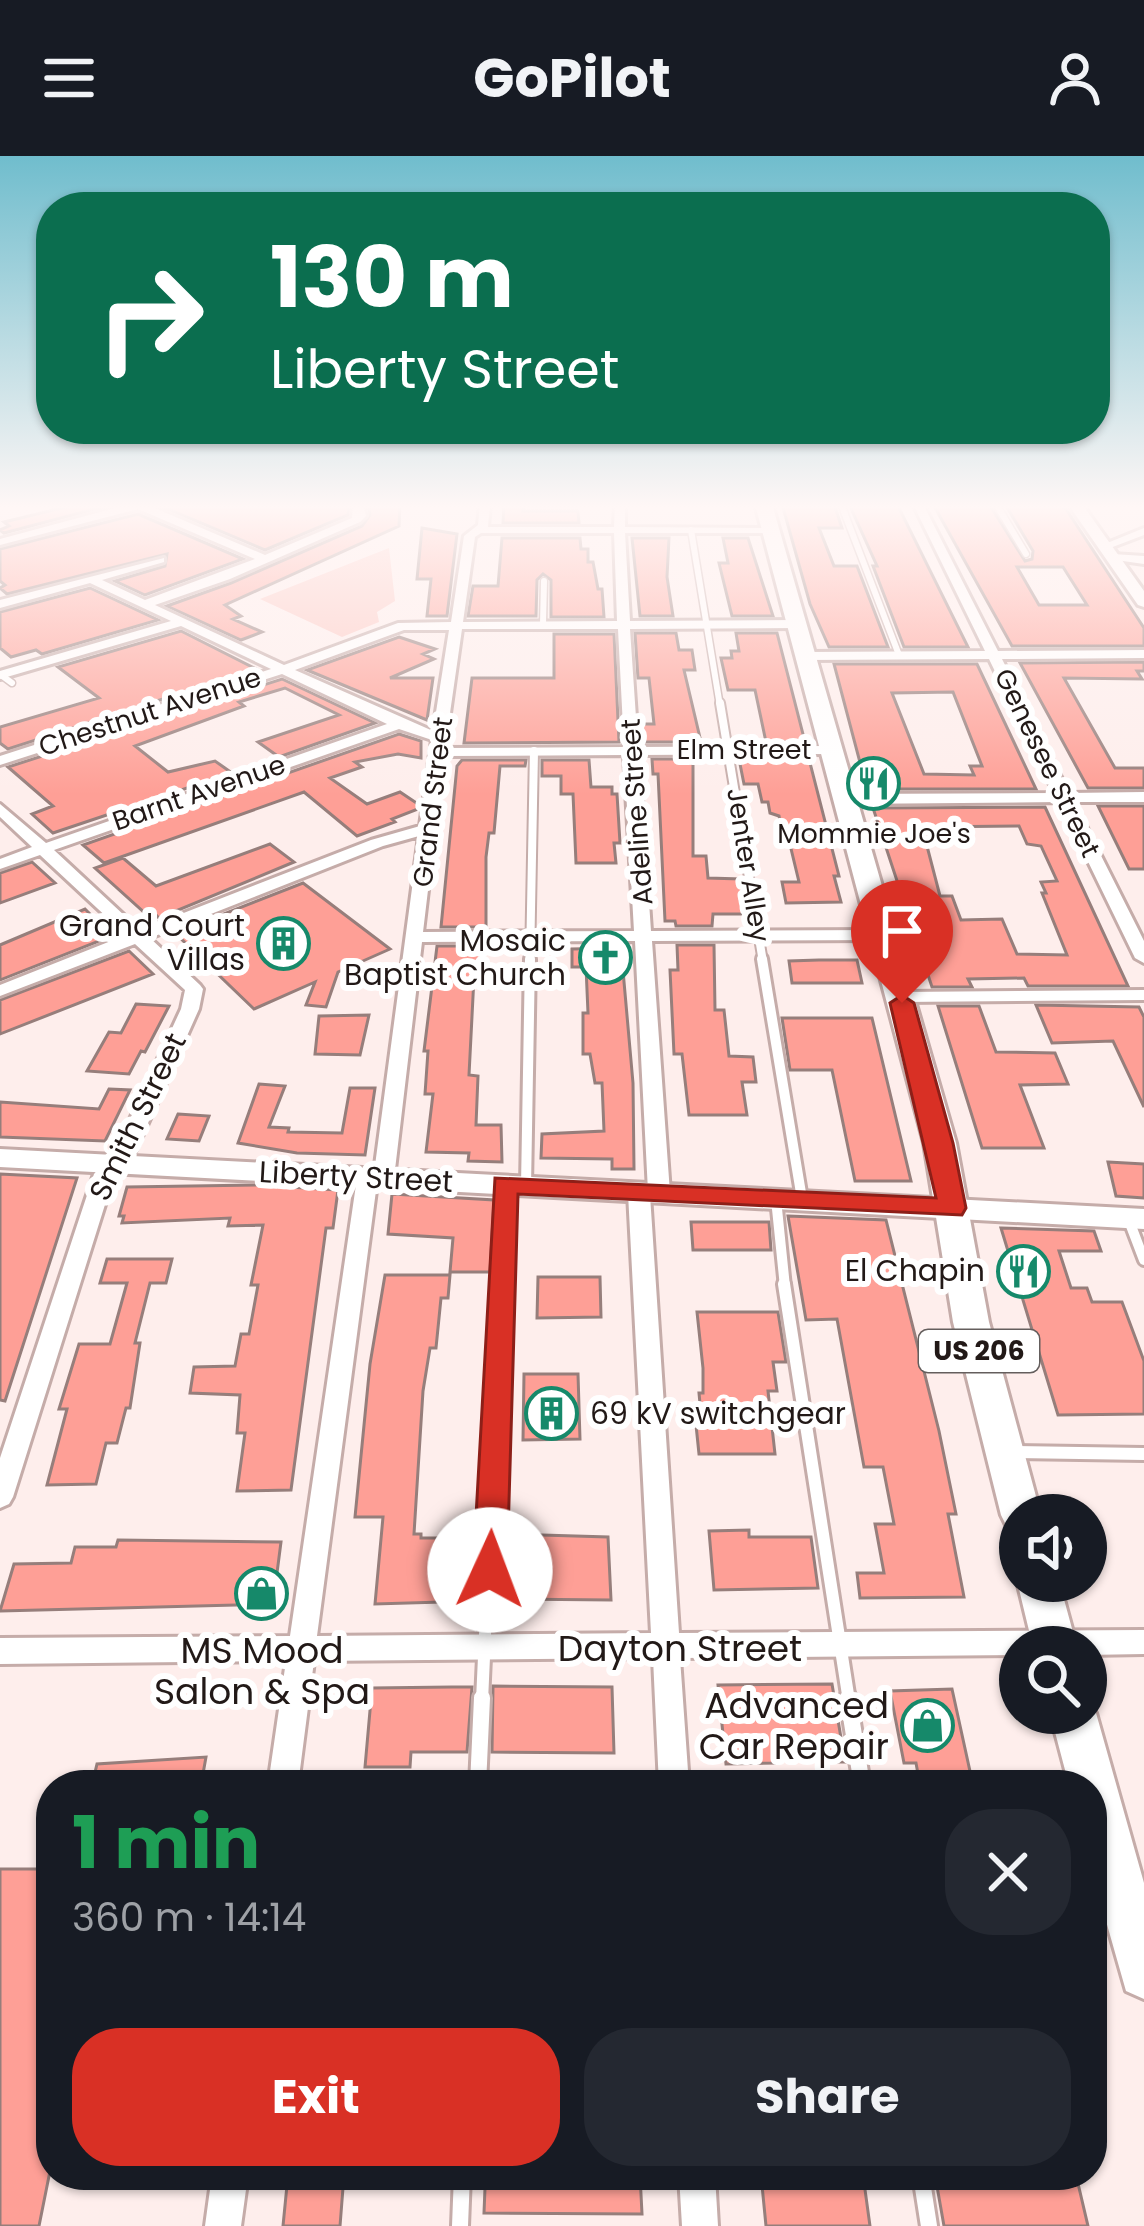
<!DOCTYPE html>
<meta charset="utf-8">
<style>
body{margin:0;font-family:Poppins,sans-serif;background:#242831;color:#f1f3f6;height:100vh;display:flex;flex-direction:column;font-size:45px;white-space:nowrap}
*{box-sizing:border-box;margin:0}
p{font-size:39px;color:#9ea1a6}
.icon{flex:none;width:66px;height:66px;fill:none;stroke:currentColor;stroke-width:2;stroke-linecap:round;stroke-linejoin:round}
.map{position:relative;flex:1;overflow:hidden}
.details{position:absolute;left:36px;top:1614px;width:1071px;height:420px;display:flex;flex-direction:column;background:#171b24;border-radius:48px;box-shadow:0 3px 9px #0004}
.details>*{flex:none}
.guide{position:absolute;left:36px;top:36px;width:1074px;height:252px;border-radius:48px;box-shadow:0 3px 9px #0004;background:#0b6e4f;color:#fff;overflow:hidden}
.controls{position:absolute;left:999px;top:1338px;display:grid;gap:24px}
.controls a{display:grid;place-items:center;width:108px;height:108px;border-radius:50%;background:#171b24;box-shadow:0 3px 9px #0004;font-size:60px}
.pin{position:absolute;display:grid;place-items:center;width:102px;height:102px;color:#fff;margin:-123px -51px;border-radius:50% 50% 50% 0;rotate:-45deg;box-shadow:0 0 12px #0007}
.pin .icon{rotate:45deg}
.me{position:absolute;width:132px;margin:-66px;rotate:2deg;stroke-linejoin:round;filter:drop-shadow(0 0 9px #0008)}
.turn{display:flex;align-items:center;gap:42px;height:252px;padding:0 36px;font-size:54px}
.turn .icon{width:156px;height:156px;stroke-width:2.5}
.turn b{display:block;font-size:84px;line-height:102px}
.round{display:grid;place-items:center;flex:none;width:126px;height:126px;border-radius:48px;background:#242831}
.summary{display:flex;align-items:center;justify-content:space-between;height:204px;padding:0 36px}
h1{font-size:72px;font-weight:700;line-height:90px;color:#1e9e55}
.button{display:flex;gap:24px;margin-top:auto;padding:24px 36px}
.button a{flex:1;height:138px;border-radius:48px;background:#d93025;color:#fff;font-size:48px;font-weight:700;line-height:138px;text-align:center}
.button a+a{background:#242831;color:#f1f3f6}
header{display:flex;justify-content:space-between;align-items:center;height:156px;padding:0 36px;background:#171b24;font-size:54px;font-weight:700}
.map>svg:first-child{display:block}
.green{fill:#fdc6c0}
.building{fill:#fe9f96;stroke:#967e7b;stroke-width:3;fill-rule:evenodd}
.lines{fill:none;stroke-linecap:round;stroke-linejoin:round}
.service-far4-casing{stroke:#c5aca9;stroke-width:9}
.service-far3-casing{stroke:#c5aca9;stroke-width:12}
.service-far2-casing{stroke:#c5aca9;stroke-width:16}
.service-far1-casing{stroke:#c5aca9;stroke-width:18}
.service-casing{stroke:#c5aca9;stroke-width:22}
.minor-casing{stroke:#c5aca9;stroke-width:6}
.tertiary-casing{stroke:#c5aca9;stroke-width:6}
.primary-casing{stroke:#c5aca9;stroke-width:6}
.service-far4{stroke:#fff;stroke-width:6}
.service-far3{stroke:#fff;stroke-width:8}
.service-far2{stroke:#fff;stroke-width:10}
.service-far1{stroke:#fff;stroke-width:12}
.service{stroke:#fff;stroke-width:16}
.minor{fill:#fff;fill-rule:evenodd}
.tertiary{fill:#fff;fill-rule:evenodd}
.primary{fill:#fff;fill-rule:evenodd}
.route{fill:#d93025;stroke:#8d1f18;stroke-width:3}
.labels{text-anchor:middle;stroke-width:12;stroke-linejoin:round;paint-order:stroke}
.far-street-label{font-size:27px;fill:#221917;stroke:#fff}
.far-poi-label{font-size:27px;fill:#221917;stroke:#fff}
.shield{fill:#fff;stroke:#645e5d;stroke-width:3}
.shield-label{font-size:27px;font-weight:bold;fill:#221917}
.poi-label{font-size:30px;fill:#221917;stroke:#fff;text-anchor:end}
.street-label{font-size:30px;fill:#221917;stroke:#fff}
.near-street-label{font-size:36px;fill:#221917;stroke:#fff}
.near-poi-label{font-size:36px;fill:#221917;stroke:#fff}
</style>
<header><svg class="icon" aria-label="menu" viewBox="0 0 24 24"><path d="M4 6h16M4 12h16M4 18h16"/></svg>GoPilot<svg class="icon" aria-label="person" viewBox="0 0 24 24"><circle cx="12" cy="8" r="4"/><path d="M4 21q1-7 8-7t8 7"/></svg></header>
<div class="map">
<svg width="1144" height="2070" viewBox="0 0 1144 2070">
<rect width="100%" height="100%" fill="#feeeec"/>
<path class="green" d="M389,392l6,53 -18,11 2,10 -37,15 -82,-38z"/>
<path class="building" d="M78,348h36l-110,29 -4,-3 9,-4 -5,-4z
M156,348h193l-1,11 -83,35z
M368,348h32l-1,22 -174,79 16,11 -8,3 29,13 -21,8 -74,-34 64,-23 131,-57 8,-11z
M504,348h19v7h55l1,12h-76z
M782,348h52l8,24h-23l15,38h23l31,81h-59l-19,-43z
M849,348h48l71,143h-64l-31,-81h4z
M933,348h56l36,57 7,-2 1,-8 -28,-47h51l10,5 78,119v18h-132zM1017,411h46l24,38h-48z
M138,358l105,45 -98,36 -30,-14 50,-15 2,-12 -160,40 -7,-6 5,-3 -5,-4v-32z
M422,372l35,6 -10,82h-20l4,-37h-14z
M502,382h78l1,11h7v13h5l5,27h4l2,28h-53v-37l-8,-6 -6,6 -1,36h-68l5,-30h25z
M632,382h37l-2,39 6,39h-33z
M723,382h25l25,78h-41l-13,-53h9z
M90,432l68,32 -116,34 -6,-4 -25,7 -11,-9v-36z
M181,475l75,38 -248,80 -8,-6v-16l99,-29 -41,-31z
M635,477h41l3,17h13l3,20h-11l17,72h-59l-1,-18h13l-5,-46h-11z
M736,477h41l28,109h-39l-11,-52h-27l-7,-32h11l-1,-7h8z
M554,478h60l5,108 -155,1 8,-65h82z
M399,481l36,12 -12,5 11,5 -44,19h43l-6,42 -120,-50z
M1144,506v9h-7l5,8 -78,-1 51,90h29v20h-56l-68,-125z
M834,508h143l59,125h-169zM953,536l29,74h-12l4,9 -50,-1 -32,-81z
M282,523l93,44 -96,34 -21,-15 81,-27 -54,-27 -46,14 5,4 -109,40 33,26 47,-11 17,12 -179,60 -21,-19 21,-8 -45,-39z
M399,578l22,7v17l-23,-4 -43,8 7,5 -32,11 37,26 33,-12 18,12v5l-26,10 3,3 -38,14 -53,-44 -200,71 -21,-18z
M652,603h51l-10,3v94h13l2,22 33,1 6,35h-34l-1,12h-36l-1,-5h-10l-7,-147h-5z
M739,603h70l30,117h-5l7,26 -55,1 -4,-21h17l-13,-54h-5l-2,-12 -9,-3 -2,-11h-6l-4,-18h-14z
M462,604h64l-1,6h-25l-6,67h-5l-3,24v70h-45l16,-161z
M542,604h47l2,27h21v7h5l3,49h-6l2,20h-40l-3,-69h-12v-18h-19z
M1098,650h46v63h-15z
M1045,651l83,179h-100l-4,-8 -56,1 4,8h-40l-59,-179zM922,671l97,-1 8,18 14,2 16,35 -16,1 5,11h-4l25,62 -50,-1 -15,-35 -41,1 -9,-24h-12z
M270,688l24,18 -135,56 -6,-6 -7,2 -51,-46 28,-10 33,28z
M32,706l23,21 -55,20v-30z
M303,727l87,66 -52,23 -12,35 -20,-2 9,-23 -61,27 -79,-76z
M85,753l27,27 -112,44v-35z
M677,789h37l1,65h9l5,46 24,1 3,25h-14l5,33h-58l-7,-61h-8l-4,-84h8z
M437,790h47l-4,31h-6l-5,98 9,1 -2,49h25l1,37 -34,-1 1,-8 -43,-1 7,-58h-8l3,-43h-4z
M621,792l12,135 1,86h-22v-10l-71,-1 1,-24 62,-3 -2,-48h-7l-5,-29h-7v-41h5l-2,-46h-14v-18z
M129,795l24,23 -153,60v-34z
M819,804h38l5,23h-70l-3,-22z
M136,848l33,2 -24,46 -4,-1 -12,23 -42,-3 22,-39 12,1z
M1036,849l103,2 5,10v90l-31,-66 -61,2z
M938,850h41l17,46 59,1 13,31 -48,1 24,63h-62z
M369,859l-9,40 -45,-1 4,-38z
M782,862h90l39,163h-56l-23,-111h-42z
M259,928l26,2 -16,41 20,1 -1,4 54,1 8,-45h25l-10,67 -68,-2 -59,-10z
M109,933l21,1 -25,51 -105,-4v-35l99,7z
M178,958l31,2 -10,25 -32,-2z
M1108,1006l36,2v34l-28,-2z
M0,1018l77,4 -72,223 -5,-1z
M256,1029l82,5 -5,38h-7l-35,262 -54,1 8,-58h-8l3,-38 -50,-2 4,-26 41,-1 6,-32h8l9,-49h-7l12,-60 -35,1 2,-8 -108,5 2,-7h-5l8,-29z
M392,1038l102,6 -4,72h-40l3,-34 -65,-4z
M788,1060l98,4 53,211 17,83h-8l16,83 -104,1 -3,-25h27l-9,-49h19l-11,-57h-19l-27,-148 -31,1z
M691,1066h78l2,28h-78z
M1001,1072l93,3 7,20h-42l12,37h16l5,14h30l22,59v53l-86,1z
M107,1103h65l-6,24h-16l-15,60h5l-10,65h-4l-9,35h-11l-10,41 -49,1 20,-76h-8l20,-65h31l17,-61h-27z
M385,1119h65l-2,23h-7l-5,50h-6l-7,43 -9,143h7v4h58l-3,63 -101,3 8,-87h-28l15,-153z
M538,1121h62l1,40 -64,1z
M697,1156h81l8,50h-13l4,29h-9l7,63h-76l-3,-29h6l-3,-32h4v-25z
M524,1218h54l2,65 -57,1z
M749,1374v7h62l7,51 -104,2 -5,-59z
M505,1378l103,3 3,63 -114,-1 3,-61z
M118,1384l163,2 -8,62 -273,7 14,-47 57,-1 4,-16h41z
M832,1528l13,78h-25l-1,-8 -45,1 1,8 -49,1 -8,-79z
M493,1530l119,1 2,66 -122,-1z
M452,1531h20l-5,65h-56l-1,15h-45l7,-79z
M952,1533l21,96h-53l-4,-22h-12l-14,-72z
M206,1601l-5,28h-109l5,-21z
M0,1713h51v297l-12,60h-39z
M288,2019h56l-4,51h-57z
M536,2019h104l2,39 -158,-1 1,-25 51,-1z
M761,2019h102l7,51h-104z
M935,2019h141l12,51h-144z"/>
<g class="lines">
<defs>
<path id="service-far4" d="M841,348l58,151
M996,348l30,50
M691,374l29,176
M543,468l1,-43
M1,519l11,8"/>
<path id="service-far3" d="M720,547l43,259
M530,806l4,-211"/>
<path id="service-far2" d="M762,803l40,240
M526,1030l4,-227
M776,1043l9,88
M1128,1062l16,42
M500,1131l5,-103"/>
<path id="service-far1" d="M784,1128l65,417
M1014,1296l130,2
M482,1545l19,-417"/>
<path id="service" d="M848,1542l14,87
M478,1629l4,-87
M921,2019l8,51
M460,2070l2,-51"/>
<path id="minor" d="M130,348h21l-1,2 115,49 87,-37 1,-14h10l3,12 -6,6 -130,57 -75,26 129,60 114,-42 53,-1 13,-86 14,-11 2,-21h10l-2,23h126l1,-23h10v23l149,1 2,2 -6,3h-145l5,88 168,-1 6,4 -6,4 -168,1 8,118 194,-1 7,4 -7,4 -193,1 12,176 232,-1 9,5 -9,5 -231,1 18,252 -11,7 -9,-5 29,438 465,-3v24l-58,1v-8h-66v8l-340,3 9,127h-30l-6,-127 -339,3 -16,124h-30l18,-124 -286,3v-26l290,-2 67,-458 3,-5h14l45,-337 -36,10 -233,92 50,47 3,4 -4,20 -63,141 -22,26 -101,321 -4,7 -9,4v-50l94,-284 23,-27 64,-138 4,-19 -50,-46 -135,52v-11l126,-50 -86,-80 -40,14v-10l32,-12 -32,-30v-13l46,39 341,-119 -105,-50 -282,91v-9l271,-87 -90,-43 -181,53v-8l171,-50 -81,-38 -90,25v-8l164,-42v4l-62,18 43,20 110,-41 -117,-50 -138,36v-6zM481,377h133l3,88 -154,1 12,-85zM462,473h156l6,118 -179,1zM404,474h45l-16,101 -138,-61zM399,573l33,11 -12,86 -49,14 -231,90 -86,-80zM624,599l10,176 -211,1 21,-176zM635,785l13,250 -9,-5 -11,7 23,440 -334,3 60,-453h14l3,-5 28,-236z
M913,348h10l75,147 146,-1v8l-142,1 67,134 75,-1v10h-70l70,139v22l-9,-5 -76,-156 -213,2 -8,-5 8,-5 208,-1 -65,-134 -184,1 -7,-4 7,-4 180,-1z
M1144,372v7l-34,13 -10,-2z
M1113,398l31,2v8l-35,-5 -2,-2z
M1144,834v10l-243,2 -9,-5 9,-5z
M212,2019h36l-7,51h-36z
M679,2019h36l3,51h-36z"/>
<path id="tertiary" d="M1068,348h14l62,87v16l-6,-2z
M0,993l1144,60v20l-1144,-62z"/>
<path id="primary" d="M755,348h17l184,639 33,179 52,193h-21v17l-13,-5 -6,-12 -48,-193 -29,-179z
M1020,1419v6h39l18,66h-44l-16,-66z
M1086,1541l10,16 48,170v116l-18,-8 -34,-119v-87h-23l-19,-72h36z"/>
</defs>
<use href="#service-far4" class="service-far4-casing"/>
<use href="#service-far3" class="service-far3-casing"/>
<use href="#service-far2" class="service-far2-casing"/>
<use href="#service-far1" class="service-far1-casing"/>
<use href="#service" class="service-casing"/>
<use href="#minor" class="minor-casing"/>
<use href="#tertiary" class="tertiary-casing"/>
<use href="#primary" class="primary-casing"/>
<use href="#service-far4" class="service-far4"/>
<use href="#service-far3" class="service-far3"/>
<use href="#service-far2" class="service-far2"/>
<use href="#service-far1" class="service-far1"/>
<use href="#service" class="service"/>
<use href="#minor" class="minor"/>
<use href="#tertiary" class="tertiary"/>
<use href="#primary" class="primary"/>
</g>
<linearGradient id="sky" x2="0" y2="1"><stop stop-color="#70bdcd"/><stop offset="0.55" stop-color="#fff7f6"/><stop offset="1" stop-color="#fff7f6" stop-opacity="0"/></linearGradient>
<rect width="1144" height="638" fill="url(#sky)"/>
<path class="route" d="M902,839l12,8 39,140 13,65 -4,7 -444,-21 -11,376 -5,11 -12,4 -12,-4 -5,-11 22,-392 441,20 -46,-195z"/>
<defs>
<symbol id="restaurant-ring" viewBox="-11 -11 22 22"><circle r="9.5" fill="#fff" stroke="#16896a" stroke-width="1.5"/><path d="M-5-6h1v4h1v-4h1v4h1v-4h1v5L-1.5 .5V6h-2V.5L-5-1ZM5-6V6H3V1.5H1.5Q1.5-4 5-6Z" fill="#16896a"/></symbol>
<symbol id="building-ring" viewBox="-11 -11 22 22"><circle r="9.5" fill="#fff" stroke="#16896a" stroke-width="1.5"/><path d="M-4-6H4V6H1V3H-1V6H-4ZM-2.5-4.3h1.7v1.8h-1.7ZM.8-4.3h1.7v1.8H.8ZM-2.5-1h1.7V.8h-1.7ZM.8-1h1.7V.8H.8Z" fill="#16896a"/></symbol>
<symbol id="church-ring" viewBox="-11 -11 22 22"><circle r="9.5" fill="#fff" stroke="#16896a" stroke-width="1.5"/><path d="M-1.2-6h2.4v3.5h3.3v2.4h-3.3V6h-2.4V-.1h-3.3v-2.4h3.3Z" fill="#16896a"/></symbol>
<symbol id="shop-ring" viewBox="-11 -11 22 22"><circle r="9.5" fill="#fff" stroke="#16896a" stroke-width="1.5"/><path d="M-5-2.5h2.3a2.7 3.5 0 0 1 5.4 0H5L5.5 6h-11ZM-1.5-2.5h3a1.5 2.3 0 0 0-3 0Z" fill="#16896a"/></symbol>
</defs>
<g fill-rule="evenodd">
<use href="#restaurant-ring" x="844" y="598" width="59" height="59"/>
<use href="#building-ring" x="254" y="758" width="59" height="59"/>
<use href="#church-ring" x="576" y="772" width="59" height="59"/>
<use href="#restaurant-ring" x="994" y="1086" width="59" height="59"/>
<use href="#building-ring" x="522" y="1228" width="59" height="59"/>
<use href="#shop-ring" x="232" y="1408" width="59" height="59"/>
<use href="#shop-ring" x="898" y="1540" width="59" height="59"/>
</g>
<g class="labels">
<g class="far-street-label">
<text transform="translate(150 556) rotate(-18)" y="9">Chestnut Avenue</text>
<text x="744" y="603">Elm Street</text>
<text transform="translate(1047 607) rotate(64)" y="9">Genesee Street</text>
<text transform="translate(199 637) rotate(-19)" y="9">Barnt Avenue</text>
<text transform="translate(433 646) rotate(-83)" y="9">Grand Street</text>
<text transform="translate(637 656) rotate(-94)" y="9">Adeline Street</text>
<text transform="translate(748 709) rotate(81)" y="9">Jenter Alley</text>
</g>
<g class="far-poi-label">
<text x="874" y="687">Mommie Joe's</text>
</g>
<rect class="shield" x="919" y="1174" width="120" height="42" rx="9"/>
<g class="shield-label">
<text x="979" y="1204">US 206</text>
</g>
<g class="poi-label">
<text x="245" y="780">Grand Court<tspan x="245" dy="34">Villas</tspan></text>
<text x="566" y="795">Mosaic<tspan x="566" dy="34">Baptist Church</tspan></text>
<text x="985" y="1125">El Chapin</text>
<text x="590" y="1268" text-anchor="start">69 kV switchgear</text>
</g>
<g class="street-label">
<text transform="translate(138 961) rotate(-64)" y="10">Smith Street</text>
<text transform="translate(356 1021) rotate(3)" y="10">Liberty Street</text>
</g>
<g class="near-street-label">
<text x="680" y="1505">Dayton Street</text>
</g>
<g class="near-poi-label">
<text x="262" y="1507">MS Mood<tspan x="262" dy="41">Salon &amp; Spa</tspan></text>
<text x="889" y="1562" text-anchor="end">Advanced<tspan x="889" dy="41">Car Repair</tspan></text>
</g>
</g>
</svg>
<div class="controls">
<a><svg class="icon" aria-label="sound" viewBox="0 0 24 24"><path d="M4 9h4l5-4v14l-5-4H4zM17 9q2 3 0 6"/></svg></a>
<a><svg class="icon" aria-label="search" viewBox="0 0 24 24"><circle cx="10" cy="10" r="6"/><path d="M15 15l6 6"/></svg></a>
</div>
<div class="pin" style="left:902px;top:847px;background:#d93025"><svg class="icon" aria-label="arrive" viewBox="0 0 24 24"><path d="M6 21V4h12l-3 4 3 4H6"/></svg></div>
<svg class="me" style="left:490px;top:1414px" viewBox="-20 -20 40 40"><circle r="19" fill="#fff"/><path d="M0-13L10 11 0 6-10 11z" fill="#d93025"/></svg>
<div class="guide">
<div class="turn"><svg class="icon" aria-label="right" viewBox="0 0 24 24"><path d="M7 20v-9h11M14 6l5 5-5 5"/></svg><div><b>130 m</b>Liberty Street</div></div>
</div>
<section class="details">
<div class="summary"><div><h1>1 min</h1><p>360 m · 14:14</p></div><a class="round"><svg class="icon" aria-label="close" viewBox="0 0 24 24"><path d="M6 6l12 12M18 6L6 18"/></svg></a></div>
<div class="button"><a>Exit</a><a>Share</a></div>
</section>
</div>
